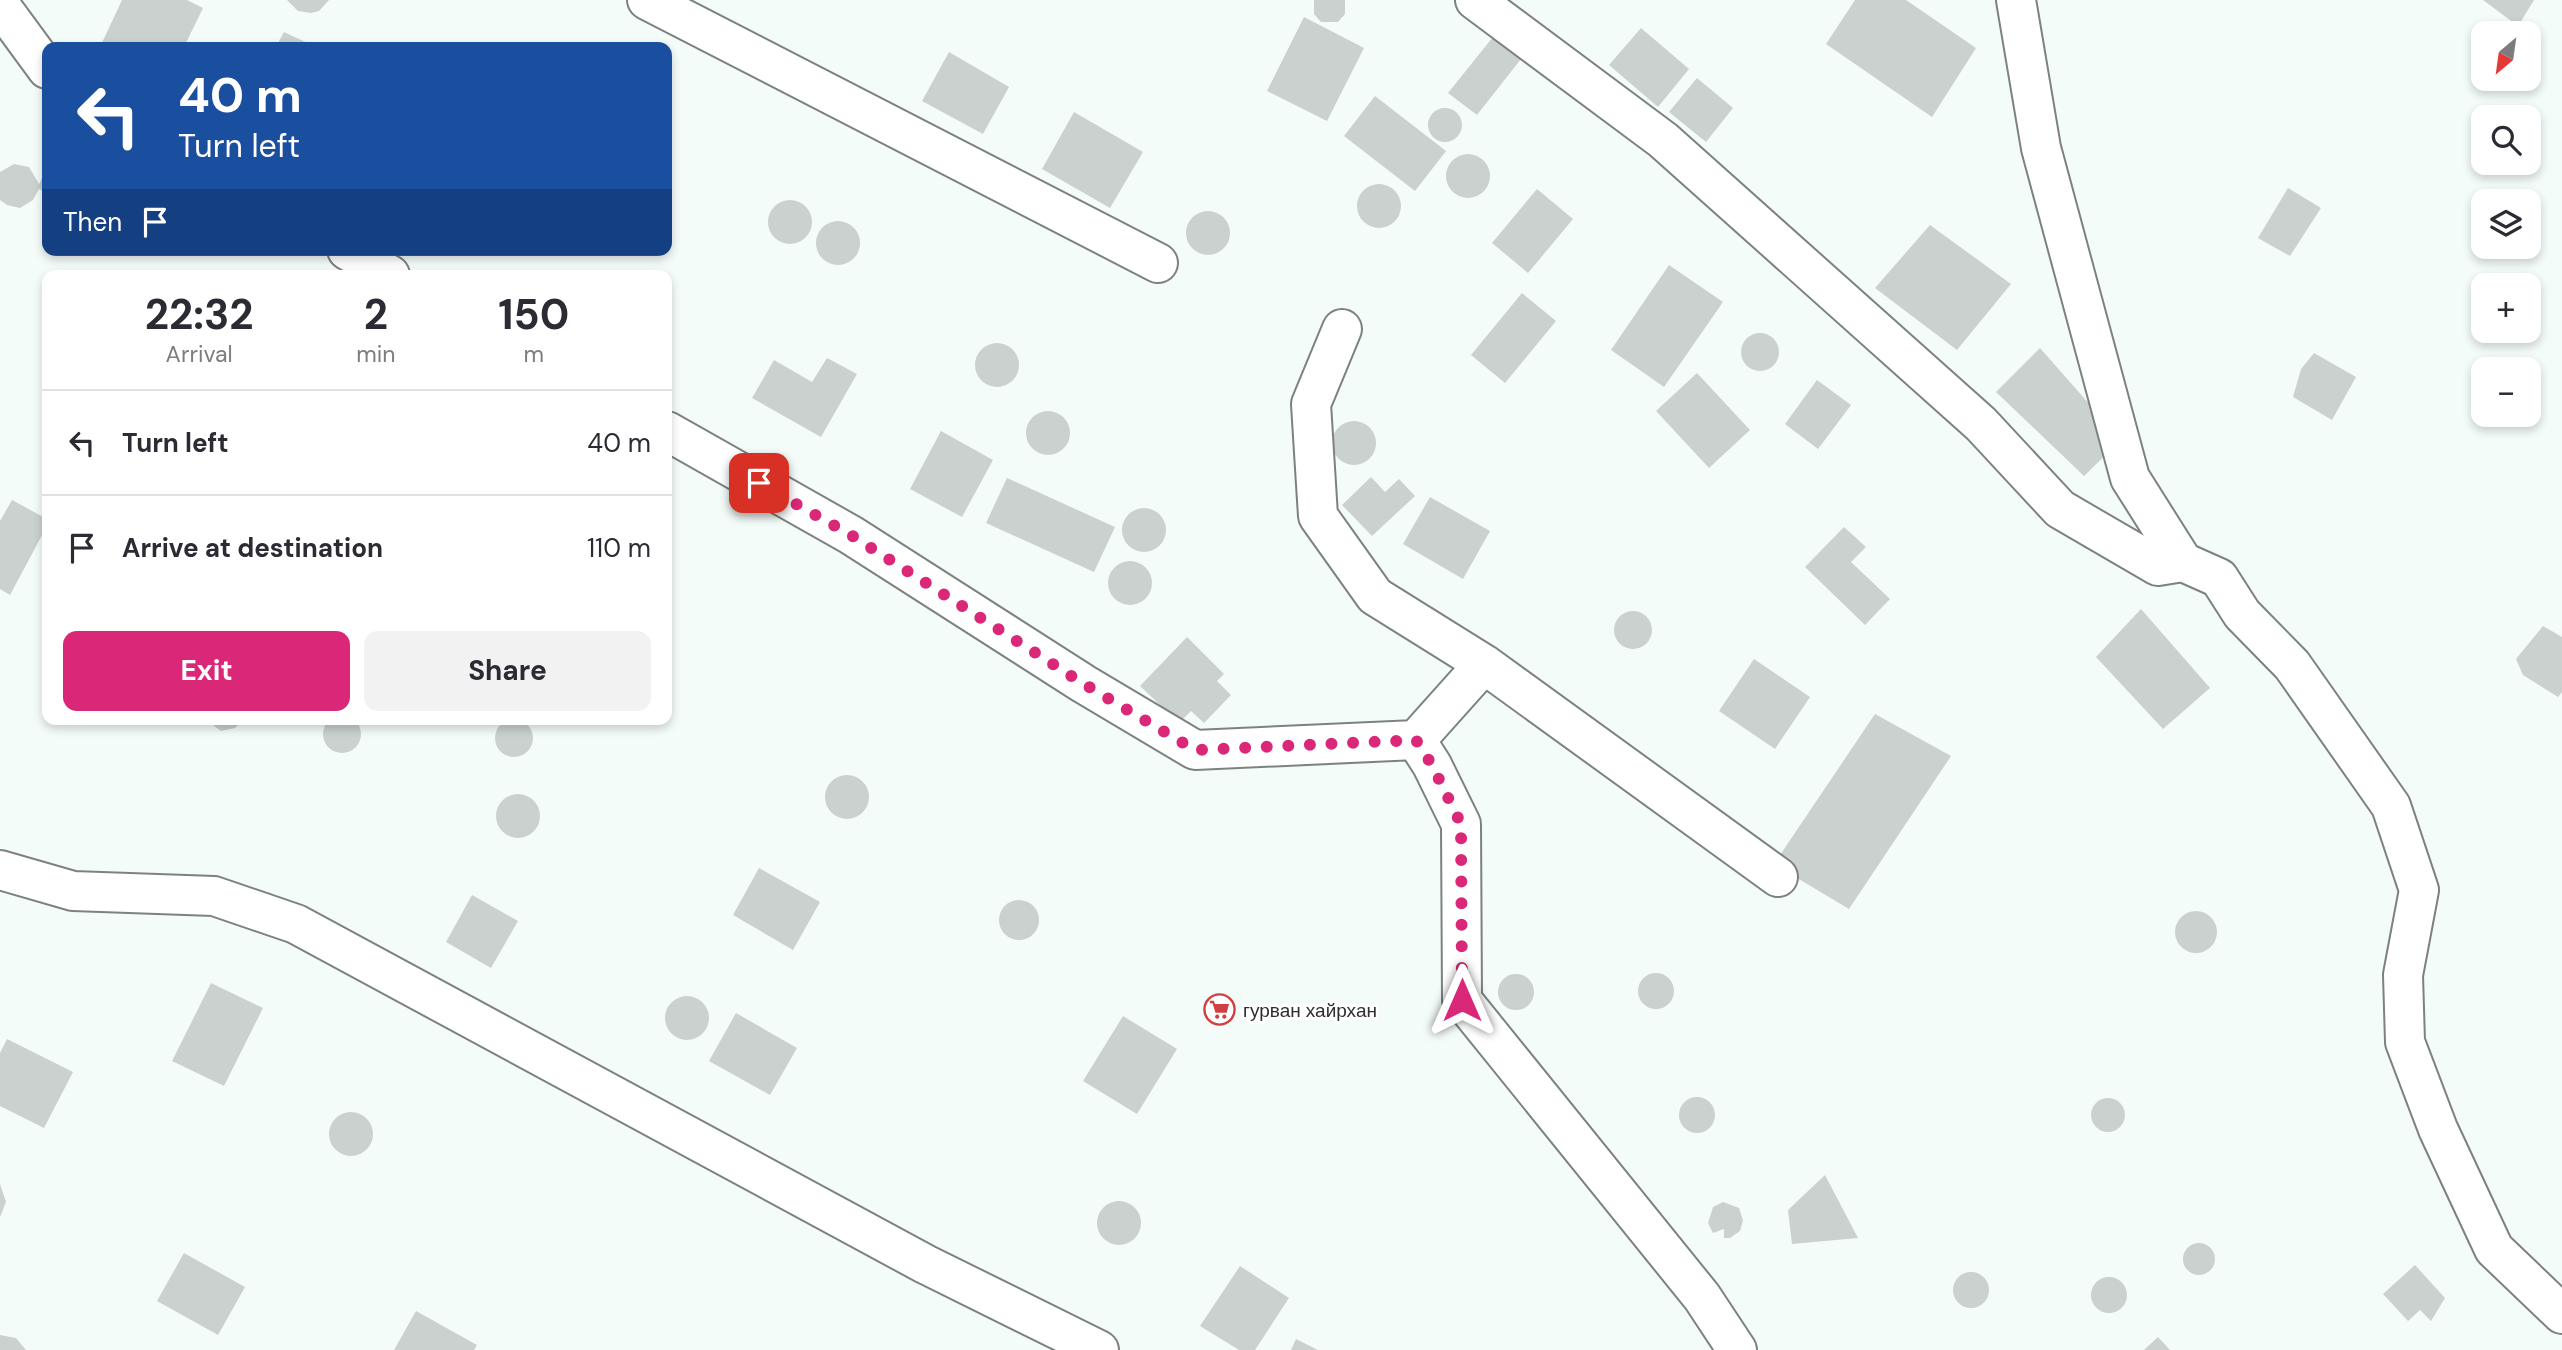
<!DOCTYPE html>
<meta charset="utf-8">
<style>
body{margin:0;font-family:"DM Sans",sans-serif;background:#f2f2f3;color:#2b2b33;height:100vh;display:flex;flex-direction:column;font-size:26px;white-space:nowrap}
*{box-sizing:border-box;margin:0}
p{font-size:23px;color:#7c7c81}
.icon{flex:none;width:38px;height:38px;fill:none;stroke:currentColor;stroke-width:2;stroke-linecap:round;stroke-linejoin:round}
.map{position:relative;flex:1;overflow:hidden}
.drawer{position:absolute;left:42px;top:270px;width:630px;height:455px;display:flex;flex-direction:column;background:#fff;border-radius:14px;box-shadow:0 4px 10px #0003}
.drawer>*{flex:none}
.guide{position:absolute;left:42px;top:42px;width:630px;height:214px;border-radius:14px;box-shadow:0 4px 10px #0003;background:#1a4fa0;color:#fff;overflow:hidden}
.needle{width:46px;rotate:209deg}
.tools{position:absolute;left:2471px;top:21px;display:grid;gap:14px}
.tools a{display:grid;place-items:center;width:70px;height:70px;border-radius:14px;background:#fff;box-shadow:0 4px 10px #0003;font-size:35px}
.pin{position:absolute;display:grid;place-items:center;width:60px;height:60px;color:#fff;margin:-30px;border-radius:14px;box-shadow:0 4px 10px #0006}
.me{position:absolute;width:77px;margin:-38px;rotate:0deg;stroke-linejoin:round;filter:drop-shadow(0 0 5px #0008)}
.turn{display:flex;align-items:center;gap:24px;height:147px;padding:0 21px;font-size:32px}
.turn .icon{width:91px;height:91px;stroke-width:2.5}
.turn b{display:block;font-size:49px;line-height:60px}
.then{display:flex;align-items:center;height:66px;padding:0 21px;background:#0003;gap:14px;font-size:26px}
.eta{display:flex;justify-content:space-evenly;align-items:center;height:119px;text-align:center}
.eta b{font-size:42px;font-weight:700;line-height:49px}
.cta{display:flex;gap:14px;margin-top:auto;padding:14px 21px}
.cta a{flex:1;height:80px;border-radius:14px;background:#db2777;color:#fff;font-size:28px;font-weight:700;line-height:80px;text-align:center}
.cta a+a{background:#f2f2f3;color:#2b2b33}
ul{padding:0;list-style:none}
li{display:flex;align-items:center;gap:21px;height:105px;padding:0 21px;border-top:2px solid #e1e1e2}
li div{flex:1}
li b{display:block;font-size:26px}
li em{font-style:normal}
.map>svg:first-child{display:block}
.building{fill:#cad1ce}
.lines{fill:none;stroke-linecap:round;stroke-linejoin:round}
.street-casing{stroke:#7c8280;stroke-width:42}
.street{stroke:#fff;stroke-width:38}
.route{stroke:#db2777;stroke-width:12;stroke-dasharray:0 21.6}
.labels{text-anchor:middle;stroke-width:6;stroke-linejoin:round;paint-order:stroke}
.poi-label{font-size:19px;fill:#2d2f2e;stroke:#fff;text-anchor:start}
</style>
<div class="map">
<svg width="2562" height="1350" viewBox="0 0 2562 1350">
<rect width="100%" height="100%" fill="#f4fcf9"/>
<path class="building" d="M122,0h65l16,8 -19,39h-84z
M287,0h42l-10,11 -8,2 -13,-2z
M1314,0h31v14l-7,8h-17l-7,-8z
M1855,0h51l70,48 -44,69 -106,-73z
M2483,0h51l-16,26z
M1304,17l60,31 -37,73 -60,-30z
M1641,28l48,41 -31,38 -49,-42z
M284,32l32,15h-40z
M1493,37l28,22 -44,56 -29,-22z
M949,52l60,35 -26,47 -61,-33z
M1697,78l36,30 -27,34 -37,-30z
M1375,96l71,55 -31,40 -71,-55z
M1428 125a17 17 0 1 1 34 0a17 17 0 1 1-34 0Z
M1074,112l69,40 -33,56 -68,-39z
M1446 176a22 22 0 1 1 44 0a22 22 0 1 1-44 0Z
M14,164l15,3 10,17 8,-16v25l-8,-4 -6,11 -13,8 -13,-3 -7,-5v-28z
M1357 206a22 22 0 1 1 44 0a22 22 0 1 1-44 0Z
M2288,188l33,20 -31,48 -32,-18z
M1537,189l36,30 -45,54 -36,-30z
M768 222a22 22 0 1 1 44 0a22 22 0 1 1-44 0Z
M1186 233a22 22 0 1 1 44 0a22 22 0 1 1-44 0Z
M816 243a22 22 0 1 1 44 0a22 22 0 1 1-44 0Z
M1930,225l81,59 -54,66 -82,-62z
M1669,265l54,37 -59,85 -53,-37z
M1522,293l34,28 -51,62 -34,-28z
M1741 352a19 19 0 1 1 38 0a19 19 0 1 1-38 0Z
M975 365a22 22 0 1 1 44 0a22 22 0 1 1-44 0Z
M2040,348l81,92 -37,36 -88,-84z
M2314,353l42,24 -24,43 -39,-23 8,-28z
M827,358l30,16 -36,63 -69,-39 22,-38 38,22z
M1697,373l53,57 -41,38 -53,-57z
M1817,380l34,25 -33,44 -33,-25z
M1026 433a22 22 0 1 1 44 0a22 22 0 1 1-44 0Z
M1332 443a22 22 0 1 1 44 0a22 22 0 1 1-44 0Z
M941,431l52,29 -31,57 -52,-28z
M1371,477l14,15 14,-13 16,17 -43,40 -30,-31z
M1007,478l108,49 -21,45 -108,-49z
M1430,497l60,34 -27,48 -60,-35z
M12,500l35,19v7l-37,69 -10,-6v-68z
M1122 530a22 22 0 1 1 44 0a22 22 0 1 1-44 0Z
M1844,527l22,20 -15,15 39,37 -25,26 -60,-58z
M1108 583a22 22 0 1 1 44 0a22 22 0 1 1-44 0Z
M2141,609l69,79 -47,41 -67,-72z
M1614 630a19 19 0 1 1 38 0a19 19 0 1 1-38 0Z
M2543,626l19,11v55l-4,5 -35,-22 -7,-16z
M1187,637l37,37 -7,7 14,14 -27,28 -13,-12 -12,12 -39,-37z
M1754,659l56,38 -35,52 -56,-38z
M1875,714l76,42 -102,153 -75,-45z
M323 734a19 19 0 1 1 38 0a19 19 0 1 1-38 0Z
M495 738a19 19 0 1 1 38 0a19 19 0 1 1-38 0Z
M205,719h39l-9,9 -14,3z
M825 797a22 22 0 1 1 44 0a22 22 0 1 1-44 0Z
M496 816a22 22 0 1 1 44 0a22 22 0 1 1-44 0Z
M759,868l61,34 -27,48 -60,-35z
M472,895l46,26 -27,47 -45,-26z
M999 920a20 20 0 1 1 40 0a20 20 0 1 1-40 0Z
M2175 932a21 21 0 1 1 42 0a21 21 0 1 1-42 0Z
M1638 991a18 18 0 1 1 36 0a18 18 0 1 1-36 0Z
M1498 992a18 18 0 1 1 36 0a18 18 0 1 1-36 0Z
M211,983l52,25 -39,78 -52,-25z
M665 1018a22 22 0 1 1 44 0a22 22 0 1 1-44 0Z
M736,1013l61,35 -27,47 -61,-34z
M1123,1016l54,33 -40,65 -54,-33z
M7,1039l66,33 -29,56 -44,-22v-53z
M1679 1115a18 18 0 1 1 36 0a18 18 0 1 1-36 0Z
M2091 1115a17 17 0 1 1 34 0a17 17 0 1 1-34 0Z
M329 1134a22 22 0 1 1 44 0a22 22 0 1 1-44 0Z
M1825,1175l33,63 -66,6 -4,-34z
M0,1184l6,18 -6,15z
M1097 1223a22 22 0 1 1 44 0a22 22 0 1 1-44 0Z
M1723,1202l16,6 4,12 -3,11 -10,7h-6v-9l-11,4 -5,-10 5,-16z
M2183 1259a16 16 0 1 1 32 0a16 16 0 1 1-32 0Z
M184,1253l61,34 -27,48 -61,-34z
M2415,1265l30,33 -14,23 -11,-11 -12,11 -25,-27z
M1240,1266l49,32 -34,52h-16l-39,-24z
M1953 1290a18 18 0 1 1 36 0a18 18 0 1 1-36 0Z
M2091 1295a18 18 0 1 1 36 0a18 18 0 1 1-36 0Z
M416,1311l61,34 -3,5h-80z
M0,1335l16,3 10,12h-26z
M2158,1337l12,13h-26z
M1296,1339l22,11h-27z"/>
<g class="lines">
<defs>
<path id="street" d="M647,0l511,263
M1475,0l188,140 318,284 79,85 98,57 25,-4
M2016,0l25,148 89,330 53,84 36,16 23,36 50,51 99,141 28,84 -16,85 2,67 33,87 56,120 68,65
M0,5l47,64
M347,250l43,25
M1342,329l-31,75 7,112 57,80 109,68 -68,76
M667,431l184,104 233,149 111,66 221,-10 16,25 29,59 1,176 240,297 35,53
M1484,664l294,213
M0,870l73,21 141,5 82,28 629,340 174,86"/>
</defs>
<use href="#street" class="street-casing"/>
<use href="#street" class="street"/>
</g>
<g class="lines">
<path class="route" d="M759,483l92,52 233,149 111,66 221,-10 16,25 29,59 1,176"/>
</g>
<defs>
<symbol id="supermarket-ring" viewBox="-11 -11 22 22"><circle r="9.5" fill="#fff" stroke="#cf4041" stroke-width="1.5"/><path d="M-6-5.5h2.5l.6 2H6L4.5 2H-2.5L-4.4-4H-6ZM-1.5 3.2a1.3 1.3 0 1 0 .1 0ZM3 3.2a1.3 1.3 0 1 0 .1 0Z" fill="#cf4041"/></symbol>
</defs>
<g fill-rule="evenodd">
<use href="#supermarket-ring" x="1202" y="992" width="35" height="35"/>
</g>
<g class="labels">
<g class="poi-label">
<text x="1243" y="1017">гурван хайрхан</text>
</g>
</g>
</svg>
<div class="tools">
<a><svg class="needle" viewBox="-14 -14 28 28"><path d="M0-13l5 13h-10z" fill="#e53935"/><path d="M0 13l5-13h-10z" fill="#7c7c81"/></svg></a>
<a><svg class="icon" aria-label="search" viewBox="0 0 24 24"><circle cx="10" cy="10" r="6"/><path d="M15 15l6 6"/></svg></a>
<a><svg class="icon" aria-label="layers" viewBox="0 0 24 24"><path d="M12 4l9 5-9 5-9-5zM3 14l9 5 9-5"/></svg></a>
<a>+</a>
<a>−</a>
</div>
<div class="pin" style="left:759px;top:483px;background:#d93025"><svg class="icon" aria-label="arrive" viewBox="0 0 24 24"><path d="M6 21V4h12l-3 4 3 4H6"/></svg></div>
<svg class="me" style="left:1462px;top:1000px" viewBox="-20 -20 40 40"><path d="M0-17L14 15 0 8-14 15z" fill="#db2777" stroke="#fff" stroke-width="4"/></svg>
<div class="guide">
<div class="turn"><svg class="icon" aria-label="left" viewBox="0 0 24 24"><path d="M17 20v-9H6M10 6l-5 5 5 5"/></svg><div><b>40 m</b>Turn left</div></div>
<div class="then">Then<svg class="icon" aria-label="arrive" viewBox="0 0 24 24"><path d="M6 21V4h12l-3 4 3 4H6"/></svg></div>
</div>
<section class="drawer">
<div class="eta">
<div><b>22:32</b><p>Arrival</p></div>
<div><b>2</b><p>min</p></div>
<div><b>150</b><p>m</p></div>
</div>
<ul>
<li><svg class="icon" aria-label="left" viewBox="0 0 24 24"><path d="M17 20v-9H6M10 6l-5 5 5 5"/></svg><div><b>Turn left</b></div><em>40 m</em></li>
<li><svg class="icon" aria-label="arrive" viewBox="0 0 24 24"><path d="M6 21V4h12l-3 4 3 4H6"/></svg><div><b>Arrive at destination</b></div><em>110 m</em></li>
</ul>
<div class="cta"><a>Exit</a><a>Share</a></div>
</section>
</div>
